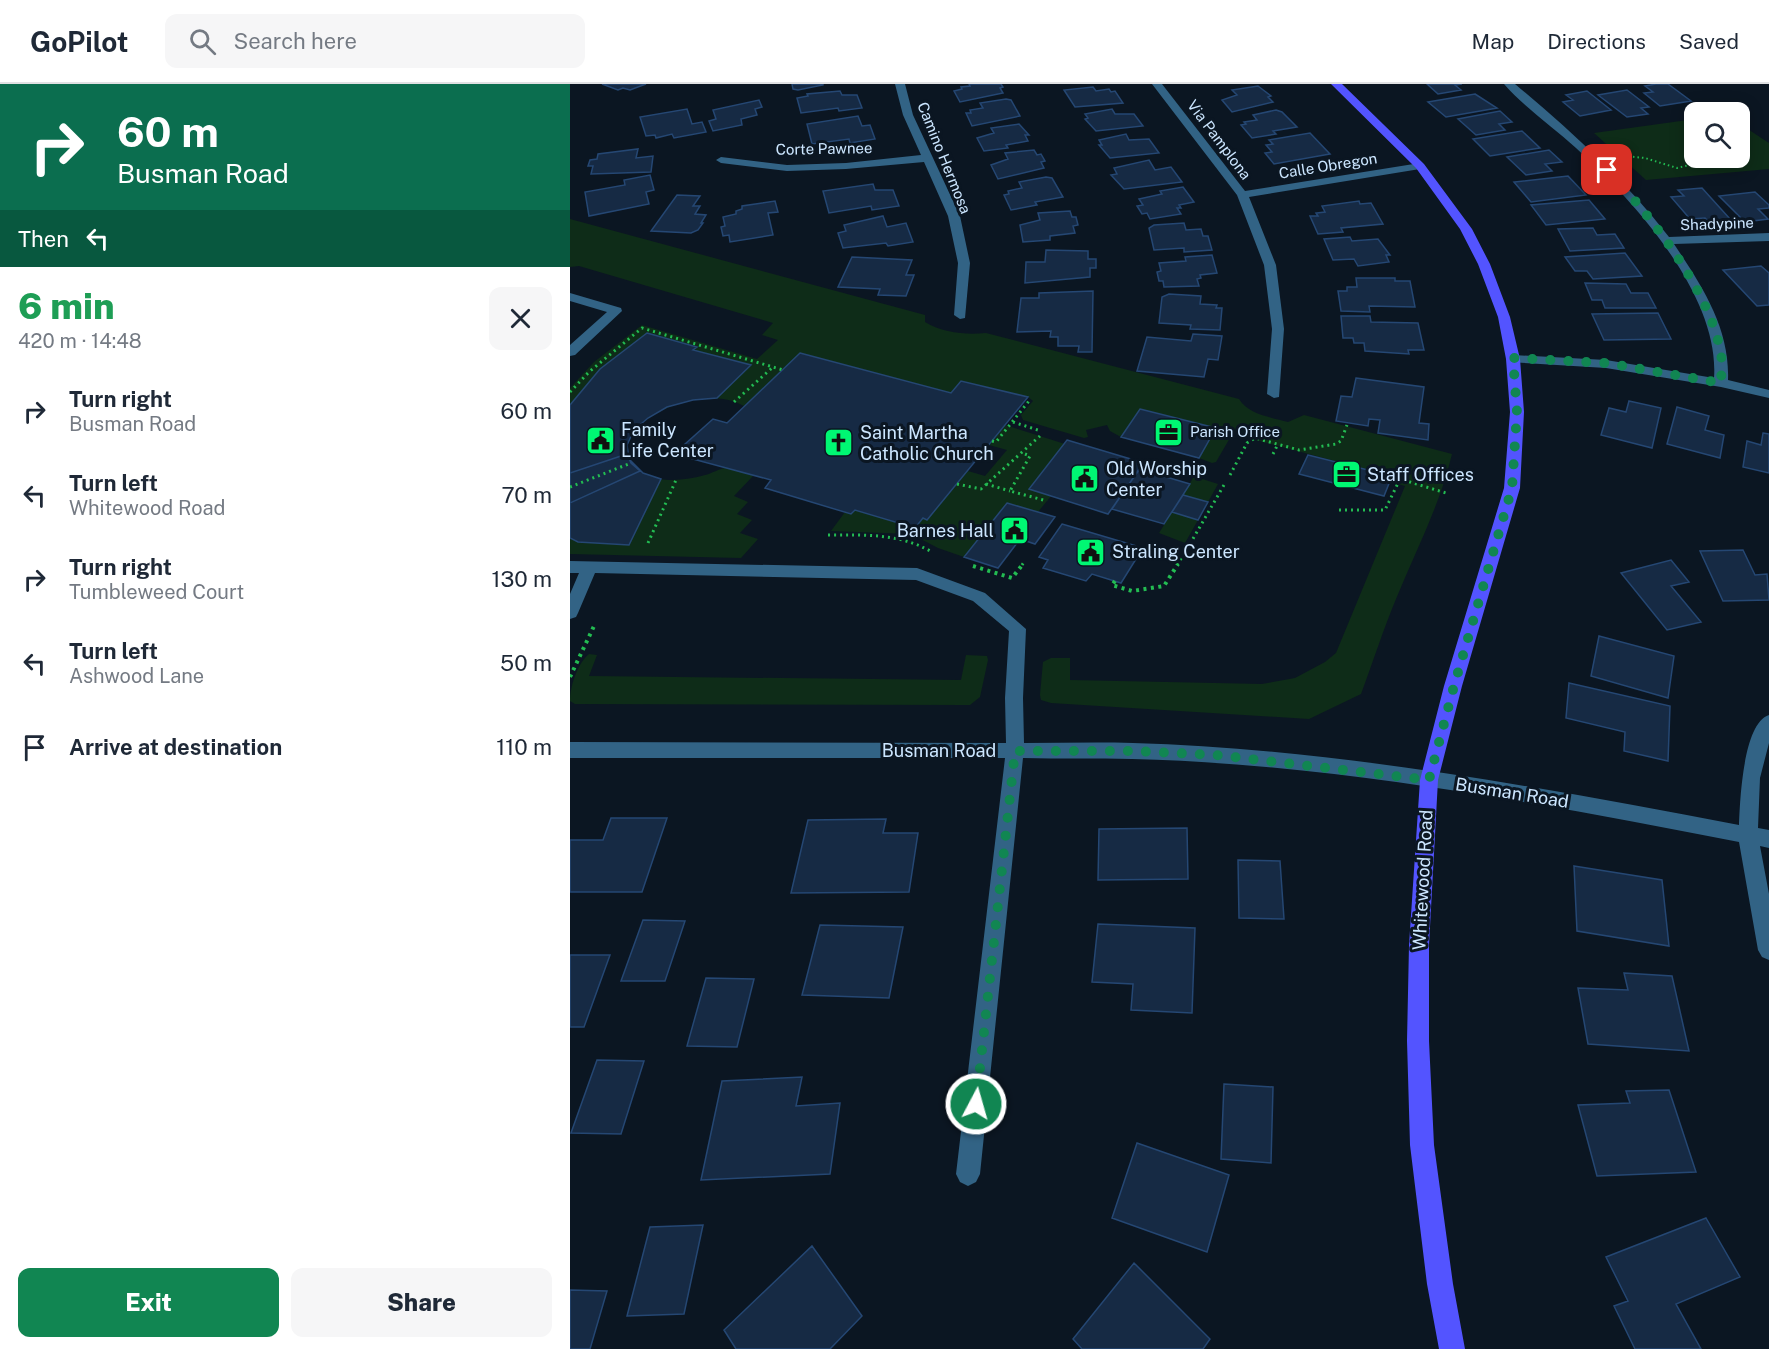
<!DOCTYPE html>
<meta charset="utf-8">
<style>
body{margin:0;font-family:"Public Sans",sans-serif;background:#f6f6f7;color:#1f2937;height:100vh;display:flex;flex-direction:column;font-size:22px;white-space:nowrap}
*{box-sizing:border-box;margin:0}
p{font-size:20px;color:#747a83}
.icon{flex:none;width:33px;height:33px;fill:none;stroke:currentColor;stroke-width:2;stroke-linecap:round;stroke-linejoin:round}
.map{position:relative;flex:1;overflow:hidden}
.panel{display:flex;flex-direction:column;background:#fff;width:570px}
.panel>*{flex:none}
.guide{background:#0b6e4f;color:#fff;overflow:hidden}
.controls{position:absolute;left:1114px;top:18px;display:grid;gap:12px}
.controls a{display:grid;place-items:center;width:66px;height:66px;border-radius:12px;background:#fff;box-shadow:0 3px 15px #0003;font-size:30px}
.pin{position:absolute;display:grid;place-items:center;width:51px;height:51px;color:#fff;margin:-26px;border-radius:12px;box-shadow:0 3px 9px #0006}
.me{position:absolute;width:66px;margin:-33px;rotate:6deg;stroke-linejoin:round;filter:drop-shadow(0 0 4px #0008)}
.turn{display:flex;align-items:center;gap:21px;height:126px;padding:0 18px;font-size:27px}
.turn .icon{width:78px;height:78px;stroke-width:2.5}
.turn b{display:block;font-size:42px;line-height:51px}
.then{display:flex;align-items:center;height:57px;padding:0 18px;background:#0003;gap:12px;font-size:22px}
.round{display:grid;place-items:center;flex:none;width:63px;height:63px;border-radius:12px;background:#f6f6f7}
.headline{display:flex;align-items:center;justify-content:space-between;height:102px;padding:0 18px}
h1{font-size:36px;font-weight:800;line-height:45px;color:#1e9e55}
.action{display:flex;gap:12px;margin-top:auto;padding:12px 18px}
.action a{flex:1;height:69px;border-radius:12px;background:#118652;color:#fff;font-size:24px;font-weight:800;line-height:69px;text-align:center}
.action a+a{background:#f6f6f7;color:#1f2937}
ul{padding:0;list-style:none}
li{display:flex;align-items:center;gap:18px;height:84px;padding:0 18px}
li div{flex:1}
li b{display:block;font-size:22px}
li em{font-style:normal}
header{display:flex;align-items:center;gap:36px;box-sizing:border-box;height:84px;padding:0 30px;background:#fff;border-bottom:2px solid #e0e1e3}
header strong{font-size:28px}
nav{display:flex;gap:33px;margin-inline-start:auto;font-size:21px}
.search{width:420px;height:54px;background:#f6f6f7;display:flex;align-items:center;gap:15px;box-sizing:border-box;padding:0 21px;border-radius:12px;color:#747a83;font-size:22px}
main{display:flex;flex:1;min-height:0}
.map>svg:first-child{display:block}
.green{fill:#0e2c18}
.building{fill:#162a44;stroke:#254773;stroke-width:1.5}
.lines{fill:none;stroke-linecap:round;stroke-linejoin:round}
.path-far2{stroke:#23bc52;stroke-width:2;stroke-dasharray:1.5 3;stroke-linecap:butt}
.path-far1{stroke:#23bc52;stroke-width:3;stroke-dasharray:2 4;stroke-linecap:butt}
.path{stroke:#23bc52;stroke-width:4;stroke-dasharray:3 4.5;stroke-linecap:butt}
.minor{fill:#326385;fill-rule:evenodd}
.major{fill:#5354ff;fill-rule:evenodd}
.route{stroke:#118652;stroke-width:10;stroke-dasharray:0 18}
.labels{text-anchor:middle;stroke-width:6;stroke-linejoin:round;paint-order:stroke}
.far-street-label{font-size:15px;fill:#cce6ff;stroke:#0b1622}
.far-poi-label{font-size:15px;fill:#cce6ff;stroke:#0b1622;text-anchor:start}
.poi-label{font-size:18px;fill:#cce6ff;stroke:#0b1622;text-anchor:start}
.street-label{font-size:18px;fill:#cce6ff;stroke:#0b1622}
</style>
<header>
<strong>GoPilot</strong>
<div class="search"><svg class="icon" aria-label="search" viewBox="0 0 24 24"><circle cx="10" cy="10" r="6"/><path d="M15 15l6 6"/></svg>Search here</div>
<nav><a>Map</a><a>Directions</a><a>Saved</a></nav>
</header>
<main>
<section class="panel">
<div class="guide">
<div class="turn"><svg class="icon" aria-label="right" viewBox="0 0 24 24"><path d="M7 20v-9h11M14 6l5 5-5 5"/></svg><div><b>60 m</b>Busman Road</div></div>
<div class="then">Then<svg class="icon" aria-label="left" viewBox="0 0 24 24"><path d="M17 20v-9H6M10 6l-5 5 5 5"/></svg></div>
</div>
<div class="headline"><div><h1>6 min</h1><p>420 m · 14:48</p></div><a class="round"><svg class="icon" aria-label="close" viewBox="0 0 24 24"><path d="M6 6l12 12M18 6L6 18"/></svg></a></div>
<ul>
<li><svg class="icon" aria-label="right" viewBox="0 0 24 24"><path d="M7 20v-9h11M14 6l5 5-5 5"/></svg><div><b>Turn right</b><p>Busman Road</p></div><em>60 m</em></li>
<li><svg class="icon" aria-label="left" viewBox="0 0 24 24"><path d="M17 20v-9H6M10 6l-5 5 5 5"/></svg><div><b>Turn left</b><p>Whitewood Road</p></div><em>70 m</em></li>
<li><svg class="icon" aria-label="right" viewBox="0 0 24 24"><path d="M7 20v-9h11M14 6l5 5-5 5"/></svg><div><b>Turn right</b><p>Tumbleweed Court</p></div><em>130 m</em></li>
<li><svg class="icon" aria-label="left" viewBox="0 0 24 24"><path d="M17 20v-9H6M10 6l-5 5 5 5"/></svg><div><b>Turn left</b><p>Ashwood Lane</p></div><em>50 m</em></li>
<li><svg class="icon" aria-label="arrive" viewBox="0 0 24 24"><path d="M6 21V4h12l-3 4 3 4H6"/></svg><div><b>Arrive at destination</b></div><em>110 m</em></li>
</ul>
<div class="action"><a>Exit</a><a>Share</a></div>
</section>
<div class="map">
<svg width="1199" height="1265" viewBox="0 0 1199 1265">
<rect width="100%" height="100%" fill="#0b1622"/>
<path class="green" d="M1125,35v39h45v-34l29,19v26l-123,11 -52,-47z
M0,135l355,96v7c18,11 41,13 61,11l253,66c10,16 32,18 49,23l16,-7 148,39c-12,51 -36,96 -56,145 -13,31 -23,63 -35,95l-52,25 -258,-16 -10,-3 -1,-5 3,-33 8,-4h19v22l192,4 33,-6 30,-16 11,-9 69,-167 -15,-4 2,-6 -136,-36 -2,-5 -6,1 -14,-5 -18,31 -4,1 -13,-5 17,-30 -75,-19 -20,28 -11,-6 -3,-6 -21,5 2,7 -4,1 -61,-18 -2,-5 12,-14 -5,-4 -67,-16 -10,12 -150,-40 -57,53c-15,-8 -31,-9 -49,-7 -21,3 -84,30 -66,61 15,25 52,22 76,15 6,-1 15,-7 21,-7 9,1 19,5 27,8l-19,20 14,6 -11,12 15,6 -12,13 18,6 -17,19 -171,-4v-166l24,-26 48,-37 115,34 21,-19 -16,-5 11,-12 -194,-57 -9,1z
M435,341l60,19 -36,45 22,7 -13,16 -31,-9 -43,54 -26,-9 -27,-14 -80,-3 14,-19 6,2 4,-4 60,18 8,-10 4,2 41,-49 17,5 22,-26 -18,-5z
M626,393l22,7 -10,18 -25,-7 10,-17z
M602,428l26,8 -13,23 -26,-10z
M19,570l8,1 -8,21 372,4 5,-25 21,1 1,4 -8,37 -10,8 -395,-1 -5,-3c0,-14 7,-37 19,-47z"/>
<path class="building" d="M32,0h44l-16,6 -7,-2 -5,2z
M222,0h31v1l-25,5 -5,-1z
M399,0h32l2,3 -3,1 3,5 -43,9 -6,-11 8,-2 -1,-2 9,-1z
M857,0h35l-7,1 6,5 -23,4z
M1086,0h12l23,17 -31,5 -16,-13 9,-1 -8,-6z
M688,2l13,10 -3,1 5,5 -41,10 -10,-12 15,-5 -5,-5z
M523,3l3,4 13,-2 2,3 4,-1 8,12 -48,4 -11,-17z
M1057,6l22,17 -8,1 7,6 -21,3 -29,-22z
M270,7l2,4h15l5,13 -23,3 -1,-3 -37,5 -4,-15 11,-2 -1,-2z
M1017,7l24,19 -31,6 -17,-14 10,-2 -7,-5z
M905,10l22,14 -51,9 -18,-15z
M436,15l5,1 9,16 -48,10 -6,-13h5l-1,-3 13,-2 -3,-5z
M189,16l3,7 -7,2 2,6 -16,4 1,6 -29,6 -4,-10 7,-2 -3,-9z
M117,25l5,15 10,-2 4,10 -32,6 -2,-4 -16,4 -1,-3 -9,1 -6,-19z
M542,25l3,5h19l9,12 -47,5 -11,-12 3,-1 -3,-4z
M706,26l6,2 15,15 -24,4 3,3 -24,4 -11,-13 5,-1 -2,-2 13,-2 -4,-5z
M930,27l12,11 -13,2 6,6 -29,5 -18,-16z
M288,32l4,10 8,-1 5,14 -25,4 -1,-4 -37,5 -5,-20z
M449,40l10,11h-4l3,6 -22,4 2,3 -24,3 -7,-13 17,-5 -3,-5z
M952,47l18,17 -50,8 -17,-17z
M740,49l20,21 -56,10 -9,-11 7,-1 -6,-7 7,-1 -4,-4z
M556,50l3,6 20,-1 10,14 -49,5 -11,-13h3l-3,-5z
M68,65l-2,9 17,-2 -2,16 -60,2 2,-8h-5l2,-6 7,-1 1,-5z
M464,66l3,5 4,-1 4,7 -4,1 3,6 -46,11 -7,-14 17,-6 -3,-6z
M979,66l13,12 -17,2 7,7 -26,4 -19,-18z
M579,76l6,10 16,-3 11,15 -58,7 -13,-14 6,-1 -3,-6z
M80,91l4,15 -8,2 3,12 -60,12 -4,-24 40,-7 -1,-5z
M998,92l18,19 -55,7 -17,-20z
M476,93l6,1 11,19 -28,5 2,3 -26,5 -7,-15 5,-1 -1,-3 14,-3 -3,-6z
M303,100l2,6h18l6,16 -27,4 -1,-4 -42,7 -6,-22z
M613,103l11,15 -15,3 2,3h-4l4,6 -31,5 -3,-6 -5,1 -5,-8 6,-1 -4,-6 23,-5 -2,-3z
M1132,104l29,32 -23,1 -3,-3 -15,1 -19,-22 13,-1 -6,-6z
M1185,108l14,13v3l-11,1 10,10 -23,3 -26,-26z
M107,111l23,1 -7,10h7l-5,8 11,1 -5,8h2l-5,7 -7,3 -40,-2z
M1019,116l16,19 -59,6 -15,-20z
M205,117l3,11 -10,1 5,22 -43,7 -1,-7 -6,1 -2,-9 4,-1 -2,-9 13,-3v-3l6,-2v-3z
M789,117l1,3 11,-1 12,21 -42,4 2,4 -25,2 -8,-18h8l-2,-3 9,-1 -3,-6z
M500,127l2,6h4l2,8 -5,1 2,7 -25,3v4l-27,2 -3,-17 20,-5 -2,-7z
M313,132l4,11 19,-4 7,19 -25,4 -2,-3 -43,5 -5,-15 8,-2 -2,-6z
M614,139l2,7 15,-1 2,7h5l4,14 -28,2v-4l-30,2 -5,-22 5,-3z
M1023,144l4,7 18,-1 9,14 -54,3 -12,-22z
M780,153l2,4 26,-2 12,16h-4l3,7 -31,4 -4,-7 -21,1 -9,-21z
M476,166l42,1v8h8v9h-6v9l-65,6 1,-21h19z
M1055,169l17,23 -49,3 -6,-8h-12l-10,-14z
M642,171l5,18 -17,2 1,3 -4,1 2,7 -35,1 -1,-6h-4l-2,-9 4,-1 -2,-8 27,-2 -1,-4z
M282,173l60,3 -6,15h8l-8,21 -28,-1 2,-6 -42,-2z
M1191,182l8,7v32l-12,1 -34,-36z
M786,194h39v3h15l5,26 -46,-1 1,6 -29,-1 -3,-20h9v-4h10z
M1015,199l41,1 5,9h17l8,15h-51l-3,-8h-10z
M523,207l-1,61h-14l1,-6h-21v-9h-8l1,-6 -34,1 4,-34h18v-5z
M599,210l32,2 -1,8 17,1 -1,3h6l-2,22 -30,-1 1,-4 -32,-2 3,-26z
M1088,229l13,26 -67,1 -12,-26z
M771,232h29l1,6 47,1 6,27h-16l1,4 -44,-3 -1,-8h-10l-1,-5h-10z
M77,249l50,14 -4,3 58,15 -34,33 -24,2 -26,7 -19,11 -14,12 -7,15 2,14 14,14 18,6 -32,66 -51,-3 -8,-4v-133l30,-36z
M623,250l29,2 -4,24 -10,-1 -4,18 -67,-6 10,-34 44,4z
M230,269l151,40 10,-12 67,16 -101,123 -4,-2 -8,10 -60,-18 -4,4 -86,-26 6,-8 -97,-26 39,-35 14,4z
M786,294l68,9 -5,36 10,1 -1,16 -50,-7 2,-13 -11,-1 -1,7 -32,-5 5,-25 11,1z
M1059,317l32,7 -9,40 -51,-13 8,-27 17,4z
M1107,323l32,9 -4,14 19,5 -4,23 -53,-14z
M570,325l76,19 -17,30 -78,-21z
M1193,349l6,1v39l-26,-6 4,-26 14,4z
M497,356l77,23 -36,51 -79,-25z
M57,370l4,9 9,8 -70,32v-30z
M738,371l84,21 -8,20 -85,-22z
M569,385l51,15 -26,40 -52,-15z
M613,411l25,7 -10,18 -26,-8z
M437,419l48,14 -20,27 -15,-5 -22,29 -34,-11z
M492,440l81,24 -22,35 -29,-9 -6,7 -43,-13 5,-8 -9,-3z
M1173,466l12,25 12,-1 2,26 -46,1 -23,-50z
M1101,476l18,22 -18,4 30,36 -34,8 -46,-57z
M1029,552l75,20 -6,42 -77,-22z
M999,599l101,23 -2,55 -44,-10 1,-19 -59,-14z
M41,734h56l-25,74h-72v-52h33z
M316,735l-3,14h35l-9,59 -118,1 17,-73z
M617,744l1,51 -90,1 1,-51z
M668,776l42,1 4,58 -45,-1z
M1004,782l88,14 7,66 -92,-15z
M73,836l42,1 -20,60h-44z
M528,840l97,4 -3,85 -61,-3 2,-26 -41,-2z
M250,841l83,2 -14,71 -87,-3z
M0,871h40l-26,72h-14z
M1054,889l48,3 17,75 -101,-7 -10,-56 50,2z
M136,894l48,1 -17,68 -50,-1z
M27,976l47,1 -23,73 -50,-1z
M232,993l-6,29 44,-3 -10,71 -129,6 21,-99z
M654,1000l49,3 -2,76 -50,-4z
M1099,1006l27,82 -99,4 -19,-71 52,-2 -4,-12z
M567,1059l92,32 -22,77 -95,-34z
M1136,1134l34,59 -64,27 25,45h-66l-21,-43 14,-5 -22,-44z
M133,1141l-19,89 -57,2 23,-89z
M242,1162l50,70 -32,33h-94l-12,-19z
M564,1179l76,76 -7,10h-121l-9,-10z
M0,1206l37,1 -17,58h-20z"/>
<g class="lines">
<path class="path-far2" d="M1054,72l21,2 32,10 30,-7"/>
<path class="path-far1" d="M0,308l19,-20 53,-44 141,42
M164,318l38,-34
M443,338l28,9
M422,357l4,1 33,-41 -3,-1
M455,370l5,2 -20,35 37,10
M703,370l5,-10
M660,391l17,-32 8,-5 44,12 37,-6 5,-3 6,-16
M387,400l24,5 59,-53
M416,400l24,7
M0,403l61,-24
M769,426h46l15,-31 46,14
M258,451c37,0 71,-2 104,17
M78,459l28,-63
M620,460l34,-59
M452,481l2,-3
M607,481l8,-13"/>
<path class="path" d="M403,482l39,12 11,-14
M545,497l-3,4 20,6 32,-5 14,-22
M0,593l24,-51"/>
<path class="minor" d="M325,0h10l8,31 47,101 10,47 -5,55 -5,1 -6,-4 4,-52 -10,-47 -24,-54 -78,7 -59,2 -66,-8 -5,-3 5,-3 66,8 59,-2 75,-8 -18,-40z
M582,0h10l83,107 175,-28 5,3 -5,3 -171,28 27,68 8,64 -5,68 -5,1 -7,-4 5,-65 -8,-64 -27,-70z
M934,0h11c56,47 109,95 154,153l100,-4v8l-95,3c28,42 56,84 54,136l41,10v8l-48,-11 -115,-19 -98,-6 -2,-3 7,-4 93,5 108,18c6,-83 -81,-178 -138,-230 -23,-21 -51,-40 -72,-64z
M0,209l51,15 1,3 -47,44 -5,1v-11l37,-33 -37,-11z
M0,477l347,7 68,25 41,36 -3,69 1,45c36,0 73,-1 109,0 203,6 406,44 606,82 1,-24 4,-102 30,-110v28l-9,35 -2,50 11,2v18l-9,-2 9,48v66l-7,-3 -4,-7 -19,-108c-197,-38 -405,-78 -607,-83 -36,-1 -72,0 -109,-1l-43,416 -4,8 -8,4 -8,-4 -4,-8 49,-416h-435v-16l436,1 -1,-45 4,-67 -36,-30 -57,-21 -321,-7 -17,40 -2,4 -6,2v-25l9,-21h-9z"/>
<path class="major" d="M761,0h11l82,80 48,65 18,35 20,53 10,42 4,53 -4,76 -58,198 -24,94 -9,165v96l5,104 19,139 12,65h-26l-12,-65 -17,-139 -3,-104 2,-96 11,-165 24,-94 60,-198 6,-76 -4,-53 -8,-42 -20,-53 -18,-35 -44,-61z"/>
</g>
<g class="lines">
<path class="route" d="M406,1020l39,-353h118l83,4 213,25 25,-94 58,-198 5,-76 -4,-54 93,5 115,20c0,-9 2,-19 0,-28 -9,-61 -71,-141 -114,-185"/>
</g>
<defs>
<symbol id="office-square" viewBox="-11 -11 22 22"><rect x="-9" y="-9" width="18" height="18" rx="4" fill="#00f773" stroke="#0b1622"/><path d="M-6-3h4V-5.5h4V-3h4V5H-6ZM-1-4.5V-3h2v-1.5ZM-6 0V1H6V0Z" fill="#111"/></symbol>
<symbol id="civic-square" viewBox="-11 -11 22 22"><rect x="-9" y="-9" width="18" height="18" rx="4" fill="#00f773" stroke="#0b1622"/><path d="M-.6-6.5H3V-4.5H.6V-3L4-1V1h2V6H-6V1h2V-1L-.6-3ZM-1.2 2.5V6h2.4V2.5Z" fill="#111"/></symbol>
<symbol id="church-square" viewBox="-11 -11 22 22"><rect x="-9" y="-9" width="18" height="18" rx="4" fill="#00f773" stroke="#0b1622"/><path d="M-1.2-6h2.4v3.5h3.3v2.4h-3.3V6h-2.4V-.1h-3.3v-2.4h3.3Z" fill="#111"/></symbol>
</defs>
<g fill-rule="evenodd">
<use href="#office-square" x="582" y="332" width="33" height="33"/>
<use href="#civic-square" x="14" y="340" width="33" height="33"/>
<use href="#church-square" x="252" y="342" width="33" height="33"/>
<use href="#office-square" x="760" y="374" width="33" height="33"/>
<use href="#civic-square" x="498" y="378" width="33" height="33"/>
<use href="#civic-square" x="428" y="430" width="33" height="33"/>
<use href="#civic-square" x="504" y="452" width="33" height="33"/>
</g>
<g class="labels">
<g class="far-street-label">
<text transform="translate(649 56) rotate(53)" y="5">Via Pamplona</text>
<text transform="translate(254 65) rotate(-1)" y="5">Corte Pawnee</text>
<text transform="translate(374 74) rotate(68)" y="5">Camino Hermosa</text>
<text transform="translate(758 82) rotate(-9)" y="5">Calle Obregon</text>
<text transform="translate(1147 140) rotate(-2)" y="5">Shadypine</text>
</g>
<g class="far-poi-label">
<text x="620" y="353">Parish Office</text>
</g>
<g class="poi-label">
<text x="51" y="352">Family<tspan x="51" dy="21">Life Center</tspan></text>
<text x="290" y="355">Saint Martha<tspan x="290" dy="21">Catholic Church</tspan></text>
<text x="536" y="391">Old Worship<tspan x="536" dy="21">Center</tspan></text>
<text x="797" y="397">Staff Offices</text>
<text x="424" y="453" text-anchor="end">Barnes Hall</text>
<text x="542" y="474">Straling Center</text>
</g>
<g class="street-label">
<text x="369" y="673">Busman Road</text>
<text transform="translate(942 709) rotate(9)" y="6">Busman Road</text>
<text transform="translate(853 796) rotate(-87)" y="6">Whitewood Road</text>
</g>
</g>
</svg>
<div class="controls">
<a><svg class="icon" aria-label="search" viewBox="0 0 24 24"><circle cx="10" cy="10" r="6"/><path d="M15 15l6 6"/></svg></a>
</div>
<div class="pin" style="left:1037px;top:86px;background:#d93025"><svg class="icon" aria-label="arrive" viewBox="0 0 24 24"><path d="M6 21V4h12l-3 4 3 4H6"/></svg></div>
<svg class="me" style="left:406px;top:1020px" viewBox="-20 -20 40 40"><circle r="17" fill="#118652" stroke="#fff" stroke-width="3"/><path d="M0-11L8 9 0 5-8 9z" fill="#fff"/></svg>
</div>
</main>
